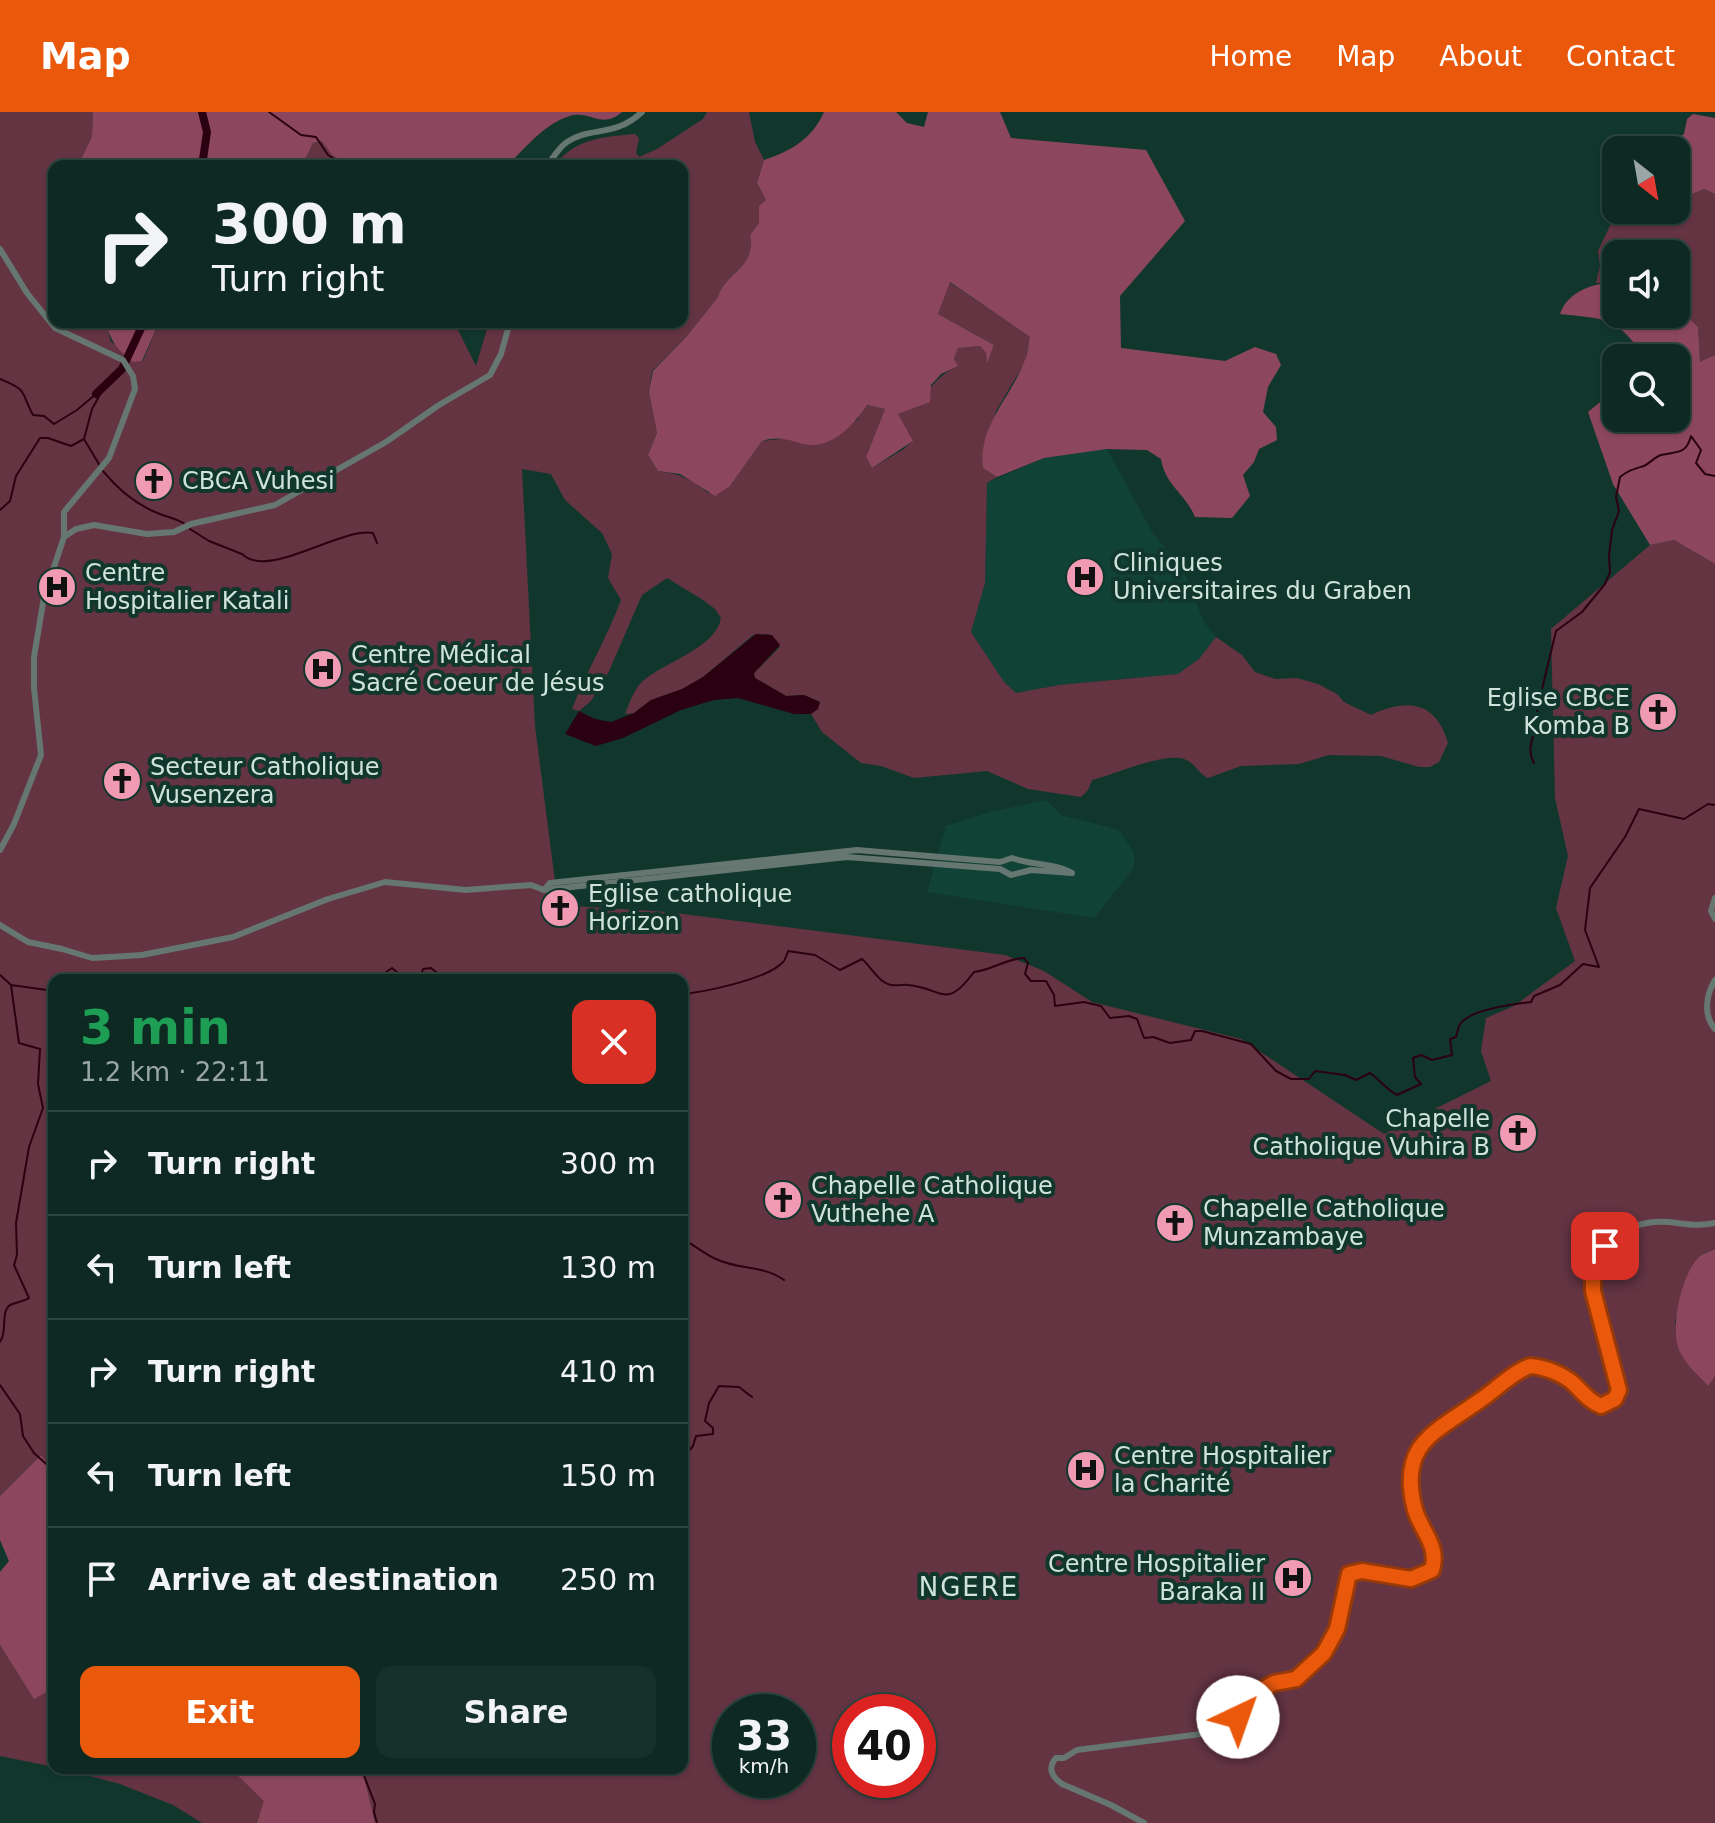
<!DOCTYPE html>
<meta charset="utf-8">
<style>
body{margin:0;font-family:"DejaVu Sans",sans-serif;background:#16312a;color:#f1f3f6;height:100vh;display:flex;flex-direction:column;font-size:30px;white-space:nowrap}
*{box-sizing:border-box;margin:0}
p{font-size:26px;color:#9aa6a5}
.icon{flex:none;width:44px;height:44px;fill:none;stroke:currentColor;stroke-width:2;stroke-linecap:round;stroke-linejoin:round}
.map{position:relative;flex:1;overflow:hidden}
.side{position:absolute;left:48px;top:862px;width:640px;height:800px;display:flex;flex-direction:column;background:#0d2922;border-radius:16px;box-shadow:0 2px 6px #0004,0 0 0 2px #2d4540}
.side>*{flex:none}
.top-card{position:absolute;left:48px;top:48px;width:640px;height:168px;border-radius:16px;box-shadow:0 2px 6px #0004,0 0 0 2px #2d4540;background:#0d2922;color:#f1f3f6;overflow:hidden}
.needle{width:52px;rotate:149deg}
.tools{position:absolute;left:1602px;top:24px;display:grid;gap:16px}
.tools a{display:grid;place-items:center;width:88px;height:88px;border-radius:16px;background:#0d2922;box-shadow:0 2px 6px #0004,0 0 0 2px #2d4540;font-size:40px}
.speed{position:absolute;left:712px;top:1582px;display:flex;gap:16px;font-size:40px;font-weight:700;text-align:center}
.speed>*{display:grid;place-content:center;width:104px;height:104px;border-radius:50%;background:#0d2922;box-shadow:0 2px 6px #0004,0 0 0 2px #2d4540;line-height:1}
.speed small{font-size:20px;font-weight:400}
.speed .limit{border:12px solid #d22;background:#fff;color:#111}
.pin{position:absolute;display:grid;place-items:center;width:68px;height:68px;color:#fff;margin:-34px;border-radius:16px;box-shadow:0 4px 12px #0006}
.me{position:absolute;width:88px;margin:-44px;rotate:42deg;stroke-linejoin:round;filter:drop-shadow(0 0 6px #0008)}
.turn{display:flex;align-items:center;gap:28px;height:168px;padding:0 32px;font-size:36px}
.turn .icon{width:104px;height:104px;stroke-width:2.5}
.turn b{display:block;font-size:56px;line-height:68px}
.round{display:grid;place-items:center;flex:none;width:84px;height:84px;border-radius:16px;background:#16312a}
.overview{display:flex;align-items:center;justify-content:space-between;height:136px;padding:0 32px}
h1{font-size:48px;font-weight:700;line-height:60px;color:#1e9e55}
.cta{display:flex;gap:16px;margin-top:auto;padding:16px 32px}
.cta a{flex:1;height:92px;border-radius:16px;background:#ea580c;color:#fff;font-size:32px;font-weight:700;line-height:92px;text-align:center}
.cta a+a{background:#16312a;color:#f1f3f6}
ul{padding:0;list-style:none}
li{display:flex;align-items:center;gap:24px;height:104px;padding:0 32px;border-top:2px solid #2d4540}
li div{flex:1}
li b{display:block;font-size:30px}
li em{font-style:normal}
header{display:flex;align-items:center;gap:48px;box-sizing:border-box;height:112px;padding:0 40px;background:#ea580c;color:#fff}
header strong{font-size:38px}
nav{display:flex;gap:44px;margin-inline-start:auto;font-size:28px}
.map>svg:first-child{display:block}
.built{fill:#104236}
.green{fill:#643443;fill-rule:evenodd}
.forest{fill:#8c475e}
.water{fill:#2b0011}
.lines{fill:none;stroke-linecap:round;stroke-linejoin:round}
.stream{stroke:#2b0011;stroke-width:2}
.river{stroke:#2b0011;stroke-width:8}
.minor{stroke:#667670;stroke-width:6}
.route-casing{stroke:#983908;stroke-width:20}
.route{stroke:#ea580c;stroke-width:14}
.labels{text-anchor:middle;stroke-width:8;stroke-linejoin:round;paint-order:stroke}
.poi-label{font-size:24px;fill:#cfe3dc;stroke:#11372d;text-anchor:start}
.neighbourhood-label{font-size:26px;letter-spacing:2px;fill:#cfe3dc;stroke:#11372d}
</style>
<header>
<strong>Map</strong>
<nav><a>Home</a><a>Map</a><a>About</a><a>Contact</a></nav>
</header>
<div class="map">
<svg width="1715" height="1711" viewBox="0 0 1715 1711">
<rect width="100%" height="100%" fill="#11372d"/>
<path class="built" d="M1107,337l45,83 31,38 21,52 12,15 -17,22 -21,15 -119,11 -43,8 -13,-11 -32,-50 14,-49 2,-100 57,-25z
M1046,688l15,15 58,15 15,22v16l-40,50 -167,-26 19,-66 44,-14z"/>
<path class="green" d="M0,0h93l-1,24 -14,30h-24v156h51l6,20 32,19 16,-39h295l22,44 13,-44h193v-156h-128c22,-28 49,-29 81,-32l4,4 -3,15 3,4 18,-8 46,-30 4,-7h42l6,30 9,18 -7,23 9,17 -6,6 -1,17 -9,12c6,34 -25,37 -32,62l-31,39 -35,35 -3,21 8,41 -9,22 10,16c22,3 33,8 50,22l22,-7 32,-45 27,-3 24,7 44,-25 9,-15 19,4 -19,48 6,11 32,-19 8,-8 -15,-27 22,-8c11,-19 19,-30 38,-40l-3,-7 4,-11 22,-2 6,7 1,7 7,-15 -56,-31 11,-32 81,55 -5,25 -29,49 -13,57 14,9 -10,6 -2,100 -14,49 33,50 12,11 43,-8 119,-11 21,-15 17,-22 26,18 13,17 20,7 22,-1 21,6 19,10 7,8 27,13c36,-17 65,-14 77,28l-9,19 -9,5h-11l-38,-11 -52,-1 -30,9 -58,2 -33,12c-10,-5 -14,-16 -24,-19 -20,-7 -71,16 -92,21l-4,10 -7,7 -53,-8 -41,-18 -73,7 -33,-12 -20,-3 -39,-31 -11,-18 9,-12 -16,-7 -18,1 -31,-18 -1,-5 26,-26 -11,-13 -16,1 -50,42 -20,12 -32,11 -17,13 -9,1c5,-12 9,-25 18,-33 23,-20 73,-33 78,-63l-6,-9 -12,-9 -36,-22 -25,17 -33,76 -18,30 -12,10 -7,-2c14,-37 35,-71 49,-109l-13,-22 4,-24 -10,-21 -37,-33 -14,-26 -29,-5 13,257 23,179 109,7 338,43 39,16 48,31 149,37 143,95 107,-53 -10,-30 5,-33 28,-12 61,-45 -19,-53 12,-52 -13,-58 -4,-169 99,-84 24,-5 41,24v685l-12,5 -22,44 -6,24 10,38 22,25 8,-9v447h-1340l-13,-55h320v-788h-628v491l-13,-16 -41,41zM730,1600h68v68h-68zM850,1600h68v68h-68z
M323,29l9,14 19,11h-49l11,-23z
M1704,77l11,5v161l-15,8 -2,-36 -22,-21v-52h-60v28l-20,1 4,-17 -2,-15 19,-40 59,-1v-9z
M0,1533l34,53 20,-10v79l-54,-11z
M60,1656h170l35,33 -8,22h-55l-29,-18 -53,-21z"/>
<path class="forest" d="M93,0h529c-20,17 -29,0 -49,3 -27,7 -47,32 -66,51h-156l-19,-11 -10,-14 -9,2 -11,23h-224l14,-30z
M824,0h72l11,11 17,4 4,-15h72l11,26 135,12 39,71 -65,75 1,52 104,13 30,-14 21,7 5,11 -13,22 -5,25 13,15 1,13 -18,9 -5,13 -11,13 7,21 -18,22 -37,-1c-10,-24 -30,-32 -34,-58l-14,-9 -40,-1 -63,9 -47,19 -14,-9c-5,-42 27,-69 41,-106 4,-7 4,-17 6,-25l-80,-55 -12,32 56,31 -7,18 -1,-10 -6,-7 -22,2 -4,11 4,7 -17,8 -10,11 -1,17 -32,12 15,27 -41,27 -6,-11 19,-48 -18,-4c-12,18 -31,40 -55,40 -19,-1 -27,-11 -50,-4l-32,45 -15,10 -35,-22 -22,-3 -10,-16 9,-22 -8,-41 4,-21 34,-35 31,-39c7,-25 38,-28 32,-62l9,-12v-17l7,-6 -9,-17 7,-23c27,-9 48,-21 60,-48z
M1693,2l22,4v76l-11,-5 -28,12v-51l-13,-1 21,-15 3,-15z
M1616,170v32h60v-8l22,21 2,35 15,-7v209l-41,-24 -24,5 -37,-61 -25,-72 28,-23v29h60v-60h-34v-5c-27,-37 -38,-34 -82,-39 8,-23 34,-31 56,-32z
M105,210h54l-17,39 -9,1c-16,-12 -22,-21 -28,-40z
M1715,1137v127l-7,10c-10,-11 -22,-21 -28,-34 -11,-23 1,-77 19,-95 4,-4 11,-5 16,-8z
M41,1343l13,16v217l-20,11 -34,-54v-73l9,-11 -9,-21v-44z
M230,1656h132l13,55h-118l7,-22z"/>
<path class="water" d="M756,522l16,1 8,10 -26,28 1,5 31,18 18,-1 16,7 -2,7 -7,5h-17l-56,-16 -24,2 -33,10 -58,28 -27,8 -31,-12 14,-23 16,8 16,3 23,-9 17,-13 31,-11 21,-12z"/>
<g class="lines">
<path class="stream" d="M269,0l32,23 15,2 12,18 17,11
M0,267c29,12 20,12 33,36l11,1 10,8 23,-14 19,-16
M84,327l16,27
M103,359c14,17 31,32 52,41 11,5 20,6 30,12
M0,398l10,-9 6,-25 24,-38h8l23,8 13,-7 8,-30 15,-27
M190,417l19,12 33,13c27,26 98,-27 131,-21l4,10
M1534,651c-11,-20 7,-31 3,-53l19,-79 26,-19 23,-28 5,-12 -1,-16 3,-26 7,-19 -3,-14 4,-20c9,-7 14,-8 24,-11 6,-3 11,-9 17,-11 16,-4 25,0 30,-19l10,14 -5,13 9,11 10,2
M0,863l11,10 43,6
M375,868l17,-12 14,12
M412,868l8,-1 3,-10 8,-1 15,12
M682,882c23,-2 86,-15 101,-32 1,0 5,-10 5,-11l27,4 25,15 22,-11c8,7 14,18 22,23 9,6 15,2 24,3 35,3 37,26 66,-13 18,-2 34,-14 50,-14l4,5 -3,11 6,7h15l8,14 1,11 29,-4 17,4 9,12 19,-2 8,3 7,19 9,-1 17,6 21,-3 4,-9h7l49,13 25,27 15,8h18l6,-8 30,4 11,5 14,-7c10,7 16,16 27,22l24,-11 -6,-7 -2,-19 8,-3 11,5 20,-5 -2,-16 6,-2c1,-4 2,-9 4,-13 10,-14 54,-20 71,-22l3,-6 26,-11 23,-21 16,3 -14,-37 5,-42 35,-51 14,-28 45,10 24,-15 7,1
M682,1127c13,6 22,15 34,20 22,11 48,6 68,21
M0,1230c8,-11 0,-30 10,-37 6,-3 13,-3 19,-7l-15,-33 3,-10 -1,-32 13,-76 14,-39 -5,-24 2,-35 -21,-6 -8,-58
M0,1273l20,29 3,22 11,17 20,18
M682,1347l11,-13 3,-10 17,-2v-6l-8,-7 4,-18 10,-17 20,1 13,10
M361,1656l14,36 -1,8 3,11"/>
<path class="river" d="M202,54l5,-34 -5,-20
M96,282l26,-25 22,-47"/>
<path class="minor" d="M547,54c6,-8 12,-19 20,-24 24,-16 47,-4 75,-30
M0,137l27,44 28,35 68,32 10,16 2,13 -26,69 -45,54v25l-20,60 -10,60v31l7,67 -27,69 -14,26
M64,425l12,-8 18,-4 53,9 27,-2 17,-8 84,-19 111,-63 53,-37 51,-30 11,-21 9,-32
M544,778l6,-7 307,-33 143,12 12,-4c19,7 43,5 60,15
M1715,786l-4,13 4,8
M0,813l28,17 34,7 30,9 18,-1 32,-2 91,-18 95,-38 57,-17 81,8 65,-5 13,5 303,-33 153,12 11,6 20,-5 41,3
M1715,868c-9,15 -12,35 0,49
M1144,1711l-33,-18 -49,-21c-10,-7 -15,-16 -6,-26h8l13,-8 132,-17 22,-10 27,-31 16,-9 18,-2 16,-11 16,-17 13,-24 12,-55 13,-3 49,8 18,-6c15,-22 -6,-41 -14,-62 -8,-21 -7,-54 9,-71 14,-15 33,-24 50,-35 19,-13 35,-32 56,-39 15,1 29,7 41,16 16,12 32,42 48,8 -7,-32 -35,-97 -26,-128 3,-8 14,-17 21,-23 9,-7 20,-14 33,-16 24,-5 42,6 68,0"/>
</g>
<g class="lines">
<defs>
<path id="route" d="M1238,1605l20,-25 16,-9 22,-4 28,-26 13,-24 12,-55 13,-3 49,8 21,-9c8,-26 -13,-40 -18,-64 -15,-63 22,-74 65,-105 17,-11 32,-28 51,-35 15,1 33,8 44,18 9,9 15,17 27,22l14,-7 4,-9 -26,-99v-29l12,-16"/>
</defs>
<use href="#route" class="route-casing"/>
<use href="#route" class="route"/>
</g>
<defs>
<symbol id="church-disc" viewBox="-11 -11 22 22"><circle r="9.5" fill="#f19ab4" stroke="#11372d"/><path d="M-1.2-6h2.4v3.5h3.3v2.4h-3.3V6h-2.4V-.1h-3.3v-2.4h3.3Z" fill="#111"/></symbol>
<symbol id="hospital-disc" viewBox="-11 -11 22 22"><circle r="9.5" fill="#f19ab4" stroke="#11372d"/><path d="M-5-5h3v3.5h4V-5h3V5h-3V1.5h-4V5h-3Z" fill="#111"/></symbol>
</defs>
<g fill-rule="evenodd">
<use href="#church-disc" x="132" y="347" width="44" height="44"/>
<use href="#hospital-disc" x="1063" y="443" width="44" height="44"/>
<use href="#hospital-disc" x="35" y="453" width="44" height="44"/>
<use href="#hospital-disc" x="301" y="535" width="44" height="44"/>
<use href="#church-disc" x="1636" y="578" width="44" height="44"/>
<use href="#church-disc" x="100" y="647" width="44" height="44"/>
<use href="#church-disc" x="538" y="774" width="44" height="44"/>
<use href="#church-disc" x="1496" y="999" width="44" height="44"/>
<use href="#church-disc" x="761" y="1066" width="44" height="44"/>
<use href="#church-disc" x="1153" y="1089" width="44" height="44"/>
<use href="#hospital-disc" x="1064" y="1336" width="44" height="44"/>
<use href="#hospital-disc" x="1271" y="1444" width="44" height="44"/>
</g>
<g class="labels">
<g class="poi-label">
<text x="182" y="377">CBCA Vuhesi</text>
<text x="1113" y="459">Cliniques<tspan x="1113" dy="28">Universitaires du Graben</tspan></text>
<text x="85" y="469">Centre<tspan x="85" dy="28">Hospitalier Katali</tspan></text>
<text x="351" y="551">Centre Médical<tspan x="351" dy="28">Sacré Coeur de Jésus</tspan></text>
<text x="1630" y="594" text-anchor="end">Eglise CBCE<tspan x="1630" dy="28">Komba B</tspan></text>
<text x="150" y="663">Secteur Catholique<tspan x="150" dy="28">Vusenzera</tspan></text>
<text x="588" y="790">Eglise catholique<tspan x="588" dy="28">Horizon</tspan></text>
<text x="1490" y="1015" text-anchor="end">Chapelle<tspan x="1490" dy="28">Catholique Vuhira B</tspan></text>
<text x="811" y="1082">Chapelle Catholique<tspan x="811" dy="28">Vuthehe A</tspan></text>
<text x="1203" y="1105">Chapelle Catholique<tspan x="1203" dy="28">Munzambaye</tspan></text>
<text x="1114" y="1352">Centre Hospitalier<tspan x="1114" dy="28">la Charité</tspan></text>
<text x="1265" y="1460" text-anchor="end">Centre Hospitalier<tspan x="1265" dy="28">Baraka II</tspan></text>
</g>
<g class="neighbourhood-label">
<text x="969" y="1484">NGERE</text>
</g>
</g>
</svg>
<div class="tools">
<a><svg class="needle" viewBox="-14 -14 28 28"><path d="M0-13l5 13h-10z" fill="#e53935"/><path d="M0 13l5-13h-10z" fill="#9aa6a5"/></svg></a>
<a><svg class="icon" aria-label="sound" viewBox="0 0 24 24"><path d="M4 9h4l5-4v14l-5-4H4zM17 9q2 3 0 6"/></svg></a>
<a><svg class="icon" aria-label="search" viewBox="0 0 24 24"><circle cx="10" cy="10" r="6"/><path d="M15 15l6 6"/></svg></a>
</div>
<div class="speed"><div>33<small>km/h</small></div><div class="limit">40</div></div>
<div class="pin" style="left:1605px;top:1134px;background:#d93025"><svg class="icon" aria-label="arrive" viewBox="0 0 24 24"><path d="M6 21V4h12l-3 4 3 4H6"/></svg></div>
<svg class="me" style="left:1238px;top:1605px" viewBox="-20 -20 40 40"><circle r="19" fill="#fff"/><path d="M0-13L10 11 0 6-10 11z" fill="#ea580c"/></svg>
<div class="top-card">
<div class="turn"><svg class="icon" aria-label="right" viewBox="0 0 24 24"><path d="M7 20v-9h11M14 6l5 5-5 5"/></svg><div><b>300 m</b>Turn right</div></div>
</div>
<section class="side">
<div class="overview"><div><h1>3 min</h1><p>1.2 km · 22:11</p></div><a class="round" style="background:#d93025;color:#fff"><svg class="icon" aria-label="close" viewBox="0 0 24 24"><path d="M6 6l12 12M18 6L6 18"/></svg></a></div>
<ul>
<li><svg class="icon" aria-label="right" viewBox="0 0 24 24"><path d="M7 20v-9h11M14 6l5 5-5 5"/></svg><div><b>Turn right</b></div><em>300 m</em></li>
<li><svg class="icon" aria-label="left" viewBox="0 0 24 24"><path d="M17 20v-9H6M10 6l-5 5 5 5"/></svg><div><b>Turn left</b></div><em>130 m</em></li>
<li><svg class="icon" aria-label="right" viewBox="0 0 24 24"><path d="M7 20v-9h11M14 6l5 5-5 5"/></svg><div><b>Turn right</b></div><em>410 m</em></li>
<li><svg class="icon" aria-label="left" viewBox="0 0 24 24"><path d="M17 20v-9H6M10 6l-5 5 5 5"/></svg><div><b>Turn left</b></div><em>150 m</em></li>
<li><svg class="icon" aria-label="arrive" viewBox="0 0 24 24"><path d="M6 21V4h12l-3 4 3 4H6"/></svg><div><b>Arrive at destination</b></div><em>250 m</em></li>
</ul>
<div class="cta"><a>Exit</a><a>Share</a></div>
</section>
</div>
